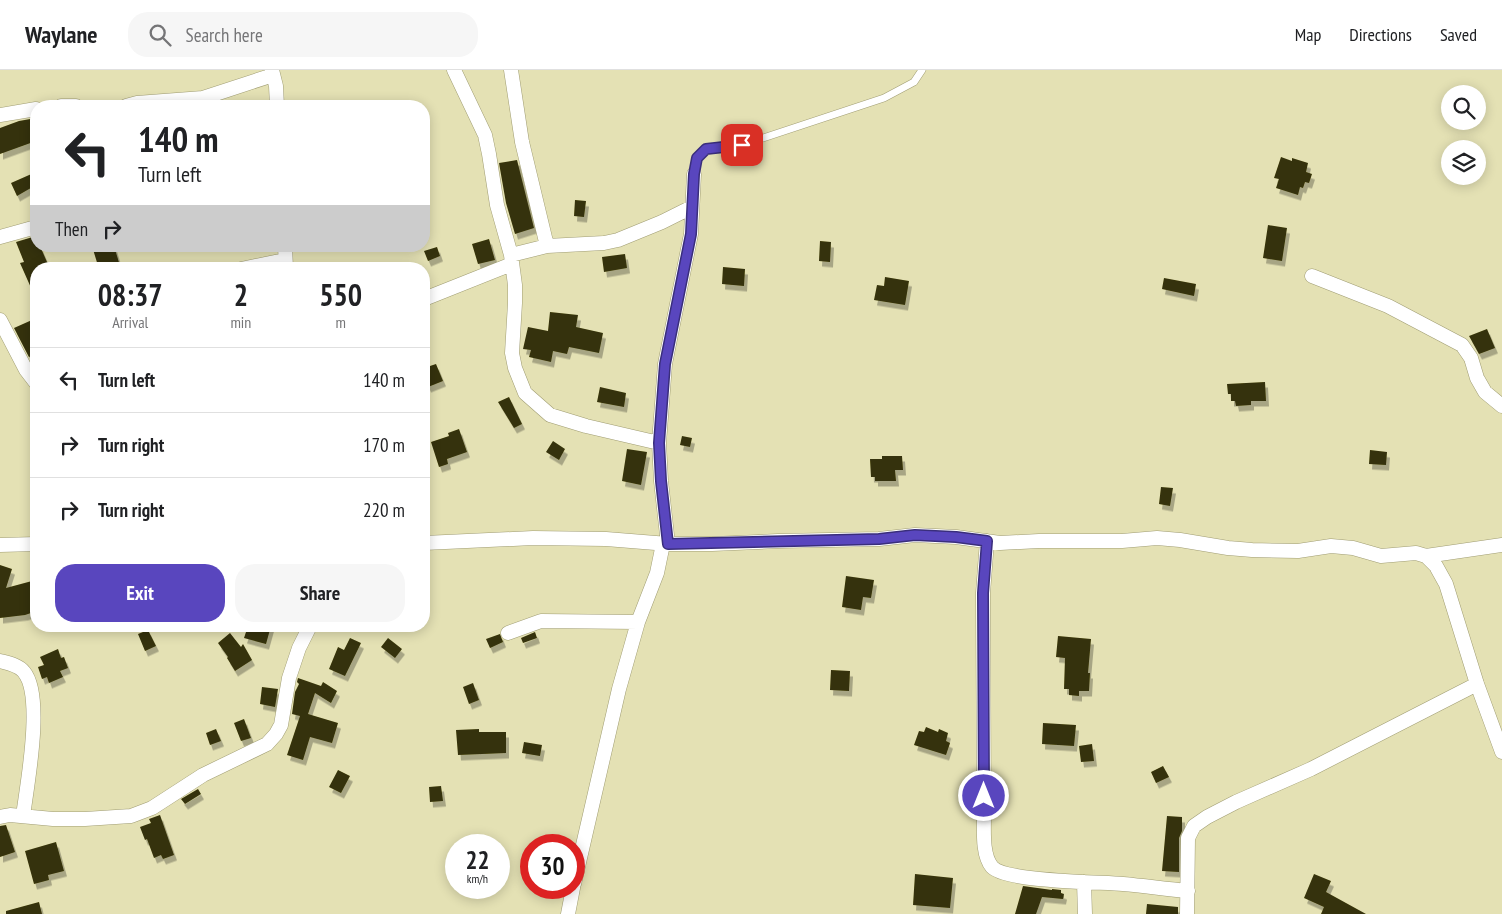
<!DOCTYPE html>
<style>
body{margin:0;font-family:"PT Sans Narrow",sans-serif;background:#f6f6f6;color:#202124;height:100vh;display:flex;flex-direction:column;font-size:19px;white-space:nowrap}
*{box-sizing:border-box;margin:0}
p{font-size:16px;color:#757577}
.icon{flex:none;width:28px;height:28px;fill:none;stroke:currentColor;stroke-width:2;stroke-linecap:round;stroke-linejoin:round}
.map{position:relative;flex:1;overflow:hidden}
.side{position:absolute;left:30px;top:192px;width:400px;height:370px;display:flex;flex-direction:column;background:#fff;border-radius:20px;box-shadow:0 2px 12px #0003}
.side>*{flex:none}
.guide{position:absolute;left:30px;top:30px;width:400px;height:152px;border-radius:20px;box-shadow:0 2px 12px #0003;background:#fff;color:#202124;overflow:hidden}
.controls{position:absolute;left:1441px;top:15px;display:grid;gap:10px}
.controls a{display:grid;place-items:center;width:45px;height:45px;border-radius:50%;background:#fff;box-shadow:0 2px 12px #0003;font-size:25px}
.speed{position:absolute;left:445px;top:764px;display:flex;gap:10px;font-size:25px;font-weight:700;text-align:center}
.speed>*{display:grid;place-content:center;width:65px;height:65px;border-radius:50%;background:#fff;box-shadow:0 2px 12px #0003;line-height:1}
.speed small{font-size:12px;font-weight:400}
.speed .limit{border:8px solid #d22;background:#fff;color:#111}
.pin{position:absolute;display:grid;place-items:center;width:42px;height:42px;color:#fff;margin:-21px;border-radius:10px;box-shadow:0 2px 8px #0006}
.me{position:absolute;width:55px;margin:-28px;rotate:0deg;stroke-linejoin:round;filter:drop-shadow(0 0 4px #0008)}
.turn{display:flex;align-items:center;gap:18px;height:105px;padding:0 25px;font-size:22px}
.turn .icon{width:65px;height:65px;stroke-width:2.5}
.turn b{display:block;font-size:35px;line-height:42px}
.then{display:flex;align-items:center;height:48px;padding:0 25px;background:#0003;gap:10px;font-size:19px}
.eta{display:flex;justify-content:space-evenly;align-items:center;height:85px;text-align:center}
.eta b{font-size:30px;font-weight:600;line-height:35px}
.action{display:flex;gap:10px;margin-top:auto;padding:10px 25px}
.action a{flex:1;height:58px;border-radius:20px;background:#5946be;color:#fff;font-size:20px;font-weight:600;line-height:58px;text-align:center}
.action a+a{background:#f6f6f6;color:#202124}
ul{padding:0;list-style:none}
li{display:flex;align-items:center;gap:15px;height:65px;padding:0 25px;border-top:1px solid #e0e0e0}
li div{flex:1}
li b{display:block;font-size:19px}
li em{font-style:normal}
header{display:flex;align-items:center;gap:30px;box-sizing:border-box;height:70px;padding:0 25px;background:#fff;border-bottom:1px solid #e0e0e0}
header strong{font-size:24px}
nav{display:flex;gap:28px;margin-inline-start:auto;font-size:18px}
.search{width:350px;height:45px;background:#f6f6f6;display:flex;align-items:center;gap:12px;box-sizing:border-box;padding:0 18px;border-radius:20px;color:#757577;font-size:19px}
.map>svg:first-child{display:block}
.building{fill:#363308;filter:url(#shadow)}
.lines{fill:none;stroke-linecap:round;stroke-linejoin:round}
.lane-casing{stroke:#a09d73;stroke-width:8}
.street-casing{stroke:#a09d73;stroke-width:15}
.lane{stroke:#fff;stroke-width:7}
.street{stroke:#fff;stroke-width:14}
.route-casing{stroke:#3a2e7c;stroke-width:12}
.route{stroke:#5946be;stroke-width:9}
</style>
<header>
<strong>Waylane</strong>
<div class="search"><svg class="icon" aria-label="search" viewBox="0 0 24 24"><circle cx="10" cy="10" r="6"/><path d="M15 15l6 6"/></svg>Search here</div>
<nav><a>Map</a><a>Directions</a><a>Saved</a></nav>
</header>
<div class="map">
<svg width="1502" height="844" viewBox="0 0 1502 844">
<defs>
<filter id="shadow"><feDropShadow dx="3" dy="5.5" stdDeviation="0" flood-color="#0004"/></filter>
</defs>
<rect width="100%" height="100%" fill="#e4e1b4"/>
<path class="building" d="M36,48v23l-36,13v-26l19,-7z
M1281,87l11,4v-3l16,5 -2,9 6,2 -3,9 -4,-1 -2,6 -3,-1 -2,8 -22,-7 3,-9 -5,-1z
M517,90l17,68 -19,6 -9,-31 -7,-40z
M36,102v13l-19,11 -6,-13z
M575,130l11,1 -2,16 -10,-1z
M1268,155l19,3 -5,33 -19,-3z
M36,166v10h4l10,23h-14v30l-16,-36 4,-1 -8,-20z
M489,169l6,21 -17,4 -6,-20z
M820,171l11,1 -1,20 -11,-1z
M92,176h22l7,23h-22z
M437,177l3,9 -12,5 -4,-10z
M625,184l2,14 -23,4 -2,-15z
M723,197l22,2 -1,17 -22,-2z
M885,207l24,4 -4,24 -31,-5 3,-15 7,1z
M1164,208l32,6 -2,12 -32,-7z
M550,242l28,3 -2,12 27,6 -4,20 -30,-6 -2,7 -14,-3 -2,11 -22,-5 2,-7 -8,-1 5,-22 20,4z
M32,250l4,10v24l-7,3 -15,-29z
M1487,259l8,19 -16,6 -10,-18z
M436,294l7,17 -15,6 -4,-10v-9z
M1265,312l1,19h-15v4l-15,1 -1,-5h-4v-7h-3l-1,-10z
M600,317l26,6 -2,14 -27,-5z
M509,327l13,27 -8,4 -16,-26z
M459,359l8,23 -20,7 1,5 -9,3 -8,-25 18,-6 -1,-3z
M682,366l10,2 -2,9 -10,-2z
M553,371l12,8 -6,11 -13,-8z
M627,379l20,3 -6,33 -19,-4z
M1370,380l17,2 -1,13 -17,-1z
M882,386h20l1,14h-8l1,11h-21v-4h-4l-1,-18h12z
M1161,417l12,1 -3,18 -11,-2z
M0,495l12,4 -6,19 26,-7 4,13v11l-4,1 2,6 -9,3 -25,3z
M846,506l28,4 -3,18 -8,-1 -2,13 -19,-3z
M248,556h23l-5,18 -22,-6z
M148,560l8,16 -11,5 -7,-17z
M535,562l2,6 -14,5 -2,-5z
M230,563l11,14 2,-3 9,16 -17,11 -8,-13 1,-1 -10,-14z
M500,564l3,8 -13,6 -4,-9z
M1058,566l33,3 -3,34h2l-1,18h-10v5l-10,-1v-6h-5l1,-31 -9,-1z
M350,568l11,5 -16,33 -16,-7 9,-22 6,3z
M388,568l14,11 -7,9 -14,-11z
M58,579l3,9 3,-1 4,11 -8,3 3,6 -14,6 -2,-6 -5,2 -4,-12 6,-2 -4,-8z
M831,600l19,1 -1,20 -19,-1z
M298,608l23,8 2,-4 14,9 -6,12 -16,-10 -7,21 30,9 -6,20 -22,-6 -7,23 -16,-5 13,-39 -8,-2 3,-22 4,-8 -2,-2z
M473,613l6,17 -10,4 -6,-17z
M262,617l16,2 -3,18 -15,-3z
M244,649l7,19 -10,3 -7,-18z
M1043,653l33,2 -2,21 -32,-2z
M926,657l12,5 1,-3 9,4 -2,8 4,2 -4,12 -32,-10 5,-14 5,1z
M216,659l5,12 -11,4 -4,-12z
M479,659v3h27v21l-48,2 -2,-25z
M524,672l18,3 -2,11 -18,-3z
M1092,674l2,17 -13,1 -2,-16z
M1163,696l6,11 -13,6 -5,-11z
M338,700l12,6 -9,17 -12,-6z
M441,716l2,15 -13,1 -1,-15z
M198,719l3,5 -16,10 -4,-5z
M160,745l14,40 -11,4 -2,-4 -7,3 -7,-19 -2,1 -5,-13 11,-4 -2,-4z
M1167,746l15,1v14l-3,7v34l-17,-1z
M6,755l9,27 -15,5v-31z
M56,772l8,29 -16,4 1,5 -15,4 -9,-33z
M915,804l38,4 -3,30 -37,-3z
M1314,804l17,7 -5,11 40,22h-45l3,-7 -20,-9z
M1023,816l29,4v-1l9,1v3l3,1 -1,5 -21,-2 -6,17h-21z
M39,832l3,12h-36v-3z
M1147,834l31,3v7h-32z"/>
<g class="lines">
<defs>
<path id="lane" d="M694,104c1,-4 1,-12 3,-16 8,-15 31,-12 45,-13l142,-47 30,-16 8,-12"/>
<path id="street" d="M272,0l4,16 1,20
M454,0l31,65 4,19 8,51 14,50 4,30v18l-3,50 3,15 10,25 25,22 36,11 73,17
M511,0l11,72 25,104
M61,36h15
M126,36l11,-3 66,-5 70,-23
M0,45l36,-6
M0,167l36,-10
M285,176l1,22
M511,185l36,-9 57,-3 14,-3 44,-18 30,-15
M241,199l44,-9
M1312,206l76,30 74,39 9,13 6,20 8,14 17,14
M424,229l88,-35
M0,250l26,50 10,13
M987,471l-4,52 1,222c0,16 -2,40 8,52 14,15 107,15 131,17 22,2 43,5 65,7
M424,473l109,-5 73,1 62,5h44l66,-3 101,-2 36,-4 41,2 44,6 39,-2h83l35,-3 23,2 48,8 24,2 46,1 33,-5 22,2 28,8 35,-3 10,3 10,10 10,18 31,100 25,68
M668,474l-7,-63 -2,-38 6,-79 26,-130 3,-60
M0,475l36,-1
M1426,486l76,-11
M508,563l33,-12 97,1
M0,591c8,2 19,4 24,11 20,24 3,113 -1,144
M0,747l10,-2 43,4h32l46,-3 21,-8 51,-33 64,-31 9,-10 5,-9 8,-47 10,-30 11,-22
M1084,812l1,32
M574,814l45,-195 19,-67 19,-49 6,-29
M568,844l5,-26
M1187,844l1,-76 6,-12 13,-9 29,-15 75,-33 166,-85"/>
</defs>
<use href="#lane" class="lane-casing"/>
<use href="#street" class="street-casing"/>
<use href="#lane" class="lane"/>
<use href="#street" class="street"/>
</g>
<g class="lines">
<defs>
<path id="route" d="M742,75l-36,4 -9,9 -3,16 -3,60 -26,130 -6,79 2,38 7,63 211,-5 36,-4 41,2 31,4 -4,52 1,203"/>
</defs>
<use href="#route" class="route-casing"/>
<use href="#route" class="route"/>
</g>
</svg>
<div class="controls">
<a><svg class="icon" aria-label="search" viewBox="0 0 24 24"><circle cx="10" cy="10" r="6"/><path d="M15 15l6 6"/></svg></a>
<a><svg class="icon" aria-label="layers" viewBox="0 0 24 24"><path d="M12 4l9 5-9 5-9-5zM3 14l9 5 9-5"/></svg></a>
</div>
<div class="speed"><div>22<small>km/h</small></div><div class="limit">30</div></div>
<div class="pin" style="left:742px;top:75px;background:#d93025"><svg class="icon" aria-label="arrive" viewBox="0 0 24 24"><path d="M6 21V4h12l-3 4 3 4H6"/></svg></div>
<svg class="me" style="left:984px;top:726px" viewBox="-20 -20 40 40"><circle r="17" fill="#5946be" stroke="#fff" stroke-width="3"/><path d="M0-11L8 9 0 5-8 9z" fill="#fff"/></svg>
<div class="guide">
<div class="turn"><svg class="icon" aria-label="left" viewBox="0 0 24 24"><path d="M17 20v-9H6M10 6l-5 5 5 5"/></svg><div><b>140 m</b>Turn left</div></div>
<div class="then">Then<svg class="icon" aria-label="right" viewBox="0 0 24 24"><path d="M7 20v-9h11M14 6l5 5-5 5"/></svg></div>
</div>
<section class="side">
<div class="eta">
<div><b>08:37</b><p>Arrival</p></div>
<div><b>2</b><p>min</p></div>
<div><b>550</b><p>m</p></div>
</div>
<ul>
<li><svg class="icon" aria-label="left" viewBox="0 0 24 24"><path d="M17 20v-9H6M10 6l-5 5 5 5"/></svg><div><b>Turn left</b></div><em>140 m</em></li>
<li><svg class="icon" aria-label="right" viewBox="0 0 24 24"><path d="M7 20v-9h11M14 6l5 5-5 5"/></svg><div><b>Turn right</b></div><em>170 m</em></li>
<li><svg class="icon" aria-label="right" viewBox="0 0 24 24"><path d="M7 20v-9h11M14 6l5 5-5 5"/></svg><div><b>Turn right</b></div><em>220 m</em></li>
</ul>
<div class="action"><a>Exit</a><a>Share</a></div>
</section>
</div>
